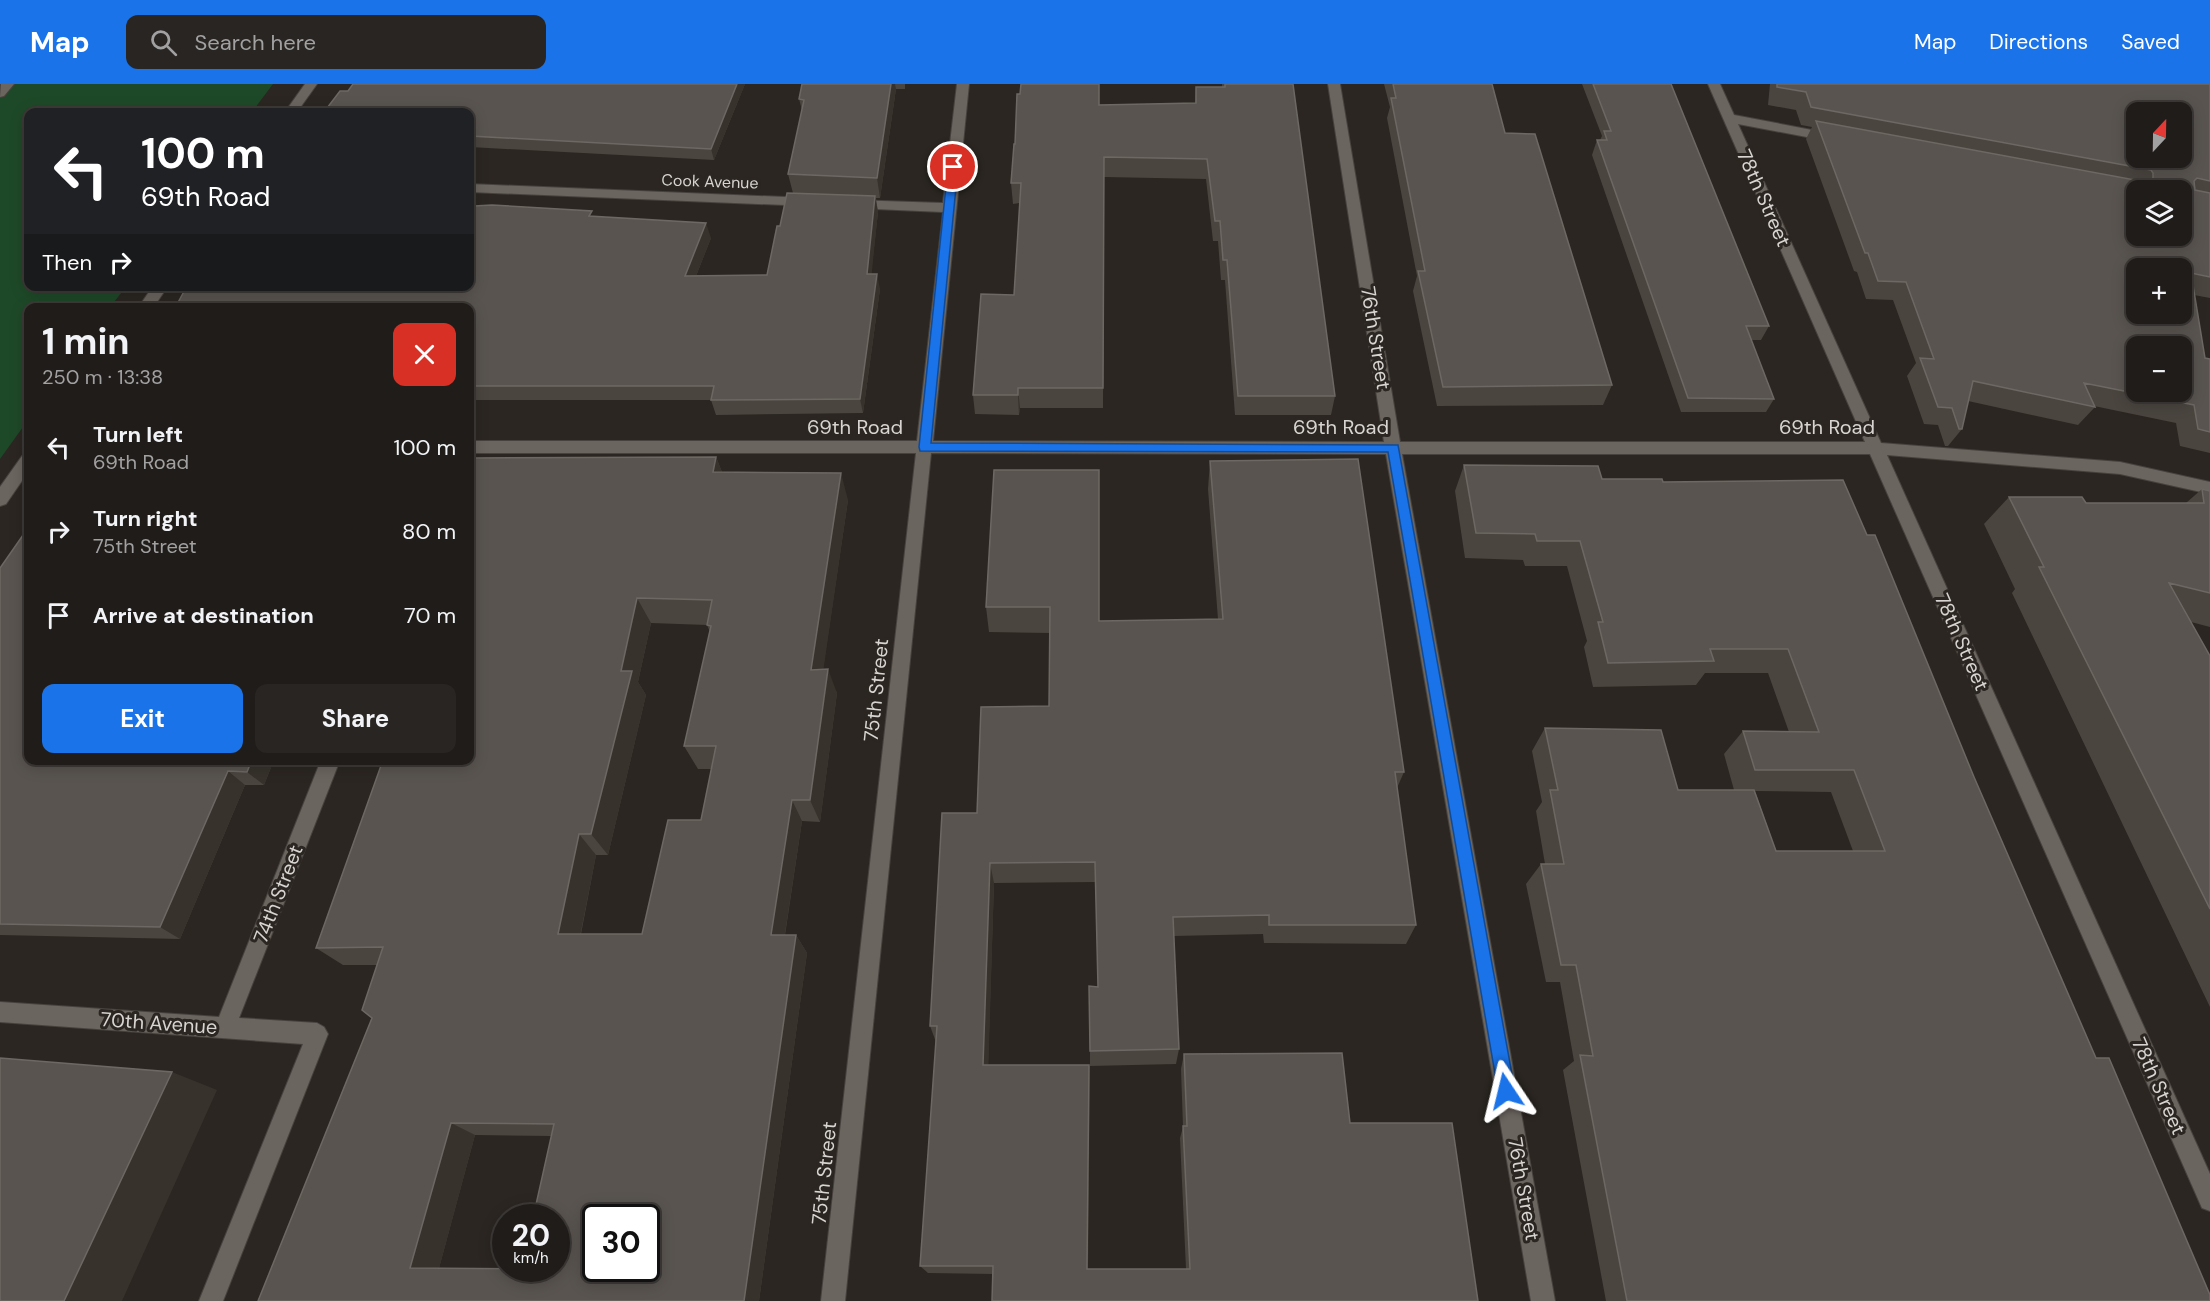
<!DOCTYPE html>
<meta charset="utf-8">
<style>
body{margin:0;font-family:"DM Sans",sans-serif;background:#282522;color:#f1f3f6;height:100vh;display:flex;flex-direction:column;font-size:22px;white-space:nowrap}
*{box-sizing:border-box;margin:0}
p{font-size:20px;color:#a2a1a2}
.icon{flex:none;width:33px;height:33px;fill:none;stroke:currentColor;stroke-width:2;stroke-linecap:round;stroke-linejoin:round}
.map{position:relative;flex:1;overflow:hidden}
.details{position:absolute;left:24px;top:219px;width:450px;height:462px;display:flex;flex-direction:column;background:#201c19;border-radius:12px;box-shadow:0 3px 15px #0003,0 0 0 2px #3d3a38}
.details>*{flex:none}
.top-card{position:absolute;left:24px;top:24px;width:450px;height:183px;border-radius:12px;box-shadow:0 3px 15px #0003,0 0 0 2px #3d3a38;background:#202124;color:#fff;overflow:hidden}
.needle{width:39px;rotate:22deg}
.tools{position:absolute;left:2126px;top:18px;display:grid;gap:12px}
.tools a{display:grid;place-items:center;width:66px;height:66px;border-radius:12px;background:#201c19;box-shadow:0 3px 15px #0003,0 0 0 2px #3d3a38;font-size:30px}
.speed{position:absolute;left:492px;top:1120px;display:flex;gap:12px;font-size:30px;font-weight:700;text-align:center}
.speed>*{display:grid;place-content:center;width:78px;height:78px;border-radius:50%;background:#201c19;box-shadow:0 3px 15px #0003,0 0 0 2px #3d3a38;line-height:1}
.speed small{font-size:15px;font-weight:400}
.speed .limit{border:3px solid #111;border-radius:9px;background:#fff;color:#111}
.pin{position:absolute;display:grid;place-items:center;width:51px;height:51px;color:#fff;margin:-26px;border:3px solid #fff;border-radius:50%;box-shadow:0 2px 6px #0007}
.me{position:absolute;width:66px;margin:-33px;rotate:350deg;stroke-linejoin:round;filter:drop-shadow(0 0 4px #0008)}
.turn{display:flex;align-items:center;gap:21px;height:126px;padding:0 18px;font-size:27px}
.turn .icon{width:78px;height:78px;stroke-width:2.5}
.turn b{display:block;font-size:42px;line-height:51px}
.then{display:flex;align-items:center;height:57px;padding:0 18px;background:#0003;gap:12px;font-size:22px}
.round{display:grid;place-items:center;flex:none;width:63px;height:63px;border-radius:12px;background:#282522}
.head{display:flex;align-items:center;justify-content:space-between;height:102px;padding:0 18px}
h1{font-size:36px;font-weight:700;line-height:45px}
.action{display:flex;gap:12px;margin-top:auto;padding:12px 18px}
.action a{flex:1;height:69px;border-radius:12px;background:#1a73e8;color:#fff;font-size:24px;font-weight:700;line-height:69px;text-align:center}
.action a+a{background:#282522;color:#f1f3f6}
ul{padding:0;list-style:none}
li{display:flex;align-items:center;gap:18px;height:84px;padding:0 18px}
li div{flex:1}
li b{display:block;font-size:22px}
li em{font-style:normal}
header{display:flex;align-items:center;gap:36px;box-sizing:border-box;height:84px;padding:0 30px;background:#1a73e8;color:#fff}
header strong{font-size:28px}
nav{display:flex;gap:33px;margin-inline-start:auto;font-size:21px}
.search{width:420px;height:54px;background:#282522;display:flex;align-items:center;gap:15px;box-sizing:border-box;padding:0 21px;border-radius:12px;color:#a2a1a2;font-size:22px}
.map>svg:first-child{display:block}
.green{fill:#1e4928}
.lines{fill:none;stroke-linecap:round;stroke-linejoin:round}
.minor-casing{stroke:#47423e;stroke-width:2}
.minor{fill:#6b655f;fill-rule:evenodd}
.wall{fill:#4a453f;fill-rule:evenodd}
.shaded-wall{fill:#37322c}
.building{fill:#59544f;stroke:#6d6863;stroke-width:1.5;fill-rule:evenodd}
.route{fill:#1a73e8;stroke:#114b97;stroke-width:1.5}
.labels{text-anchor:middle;stroke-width:6;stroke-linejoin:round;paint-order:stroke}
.far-street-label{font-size:16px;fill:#d7d4d1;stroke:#2b2621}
.street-label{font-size:20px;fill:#d7d4d1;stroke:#2b2621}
</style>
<header>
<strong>Map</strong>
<div class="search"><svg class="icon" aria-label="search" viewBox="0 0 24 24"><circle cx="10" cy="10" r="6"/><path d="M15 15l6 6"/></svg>Search here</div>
<nav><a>Map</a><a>Directions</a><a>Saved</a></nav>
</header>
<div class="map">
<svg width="2210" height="1217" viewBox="0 0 2210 1217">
<rect width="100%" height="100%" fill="#2b2621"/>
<path class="green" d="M0,0h273l-21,28h-224v174l98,1 -16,20 -82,1v112l-28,39z"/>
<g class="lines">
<defs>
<path id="minor" d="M1,0h13l-10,12 -4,1z
M305,0h12l-20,28h-12z
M957,0h12l-36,357 451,1 -56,-358h12l60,358h465l-157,-358h12l14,31 104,20 1,3 -6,4 -95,-18 143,319 239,19 90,20v12l-90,-20 -233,-19 323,719v37l-8,-3 -332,-754h-468l153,847h-24l-145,-847 -455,-1 -86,848h-24l95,-848h-446v-12h447l26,-229 -91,-4 -7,-4 7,-4 91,3z
M470,100l339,14 7,4 -7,4 -339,-14z
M153,202h15l-15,22h-15z
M28,370v18l-22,32 -6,2v-19l22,-31z
M321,676h19l-101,258 78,5 7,4 4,7 -105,267h-24l104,-257 -303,-22v-20l219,15z"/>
</defs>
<use href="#minor" class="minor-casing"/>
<use href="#minor" class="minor"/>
</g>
<path class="wall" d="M745,0l-31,76 -244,-13v-35l-122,-21z
M802,0h103v5h-9l-16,109h-4l2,14 -7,62 9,15 -17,124 -147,2 -5,-15h-241v-92l124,-92 117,22 -15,38 71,-1 13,-49 13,-33 -5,-19 14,-64 -3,-11z
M1222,0h71l42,312 -4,19h-96l-10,-135h-4l-3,-39h-5l-7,-62 -102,-2 -1,231h-83l-1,7 -44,-1 -2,-19 41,-100 6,-92 -7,1 -2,-21 4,-39 84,-39 96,-2 1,-16h26z
M1384,0h108l13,49 107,252 -9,20 -166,1 -24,-115 4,-15 -30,-158 3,-11z
M1582,0h89l98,242 -8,14h-10l23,59 -8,13h-85l-89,-257 5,-15h3l2,-4z
M1770,0h440v214l-16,-3 11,63 5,1v94l-30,-7 -4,-23 -82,-17 1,1 -17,18 -110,-24 -6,28 -14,17h-3l-7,-21 -14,-1 -17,-48 9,-13 -23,-63 -27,-1 -9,-27 -3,-1 -48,-132 6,-12 -11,-2 -5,-15 -28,-5z
M716,373l6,15 126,28 -25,169 14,24 -17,129 -18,-1 -17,114h11l11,18 -48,348h-501l114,-283 5,-53h-34l-27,-17 154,-188v-287zM651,539l56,2 3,7 -26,114 14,23h13l-10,51 -59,114h-61l15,-79h12l38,-160 -8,-13zM475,1051l76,1 5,133 -117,-1z
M1210,377l194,311 -7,16 19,137 -10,19 -142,-1 -1,-9 -89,2 5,113 -3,15 -86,2v-15l8,-64 -2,-105 -102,1 -6,182h101l-1,204h98l-6,-131 3,-11 -2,-58 3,-15 166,69 128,178 -485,-27 -65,-1 -8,-7 16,-224 -6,-16 47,-213 72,-107 1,-73 -61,-1 -3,-25 8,-137 105,151 119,-2 -10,-130z
M1464,381l138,14 61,3 204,53 107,242 122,281 114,243h-604l-43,-231 11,-9 -14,-79h-14l-20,-98 15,-20h4l-9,-53 6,-9 -10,-51 13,-23 133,62h56l-10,-36 19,-23 46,1 -21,-59h-63l-9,12 -103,2 -9,-40 3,-6 -20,-75h-42l-2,-6 -58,-2 -10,-67zM1755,707l76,1 22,59h-77z
M2202,405l8,2v136l-19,-5 19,34v351l-198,-414 3,-4 -31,-65 25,-27 77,6h100z
M0,484l28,192h246l-10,25h-19l-65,154 -180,-4z"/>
<path class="shaded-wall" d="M737,0h8l-31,76 -3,-11z
M891,0h4l1,5 -16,109 -3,-20z
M875,112l3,16 -8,78 -3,-16z
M706,139l5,15 -21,53 -5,-15z
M877,190l3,15 -17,124 -3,-14z
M1018,304l2,20 -1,7 -1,-20z
M716,373l11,28 -14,-13z
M841,389l7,27 -28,193 -9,-23z
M637,514l14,25 -13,59 8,13 -38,160 -17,-21 30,-163z
M828,585l9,24 -17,129 -10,-22z
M252,676h22l-10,25 -17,-13z
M228,687l17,14 -65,154 -20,-12z
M792,716l10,21 -20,132 -11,-18z
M579,750l17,21 -19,97 -19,-18z
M990,779l4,20 -6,197 -5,-15z
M796,851l11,18 -48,348h-15z
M1089,981l1,15 -2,197 -1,-8z
M172,988l45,18 -95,211h-58z
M451,1039l24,12 -38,141 -27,-8z"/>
<path class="building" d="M353,0h384l-26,65 -241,-13v-24h-146l16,-21h8z
M802,0h89l-14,94 -89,-4 16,-74 -5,-1z
M1021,0h78v21l97,-2v-16h29v-3h68l42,312h-97l-11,-136h-4l-3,-39h-5l-8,-62 -103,-2 -1,231h-85v7h-45l8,-101 33,1 7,-112h-10l3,-39h1l2,-50h3z
M1393,0h99l13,49 30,1 77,251 -169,2 -25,-116h7l-34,-173h5z
M1593,0h78l98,242h-23l28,73 -86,-1 -91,-258h10l-3,-9h7z
M1777,0h433v97l-13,-3 -3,3 1,9 15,3v84l-19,-4 14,85 5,1v73l-12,-3 -4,-24 -110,-22 11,24 -122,-26 -11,48h-3l-7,-21 -14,-1 -18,-49 14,1 -28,-77 -28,-1 -10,-28h-3l-49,-132 335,62 2,-2v-8l-2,-3 -340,-63 -5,-15 -29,-5zM2136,28h45v46h-45zM2136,106h45v46h-45zM2136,184h45v46h-45zM2136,262h45v46h-45z
M787,109l88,3 -8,78h10l-17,125 -149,1 3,-14h-244v-78h-295l12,-22h283v-75h1l3,-5 18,-1 100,6 -3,5 117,7 -21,53 82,-1 10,-49h3z
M716,373l-3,15 128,1 -30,197 17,-1 -18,131h-18l-21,135h25l-52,366h-486l114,-283 -10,-8 21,-63 -67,1 67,-188h87v-238l1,-6h-1v-43l5,-15zM637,514l75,2 -5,25 4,1 -27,120h32l-15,74h-33l-26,114h-84l21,-100h12l41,-163h-11zM451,1039l103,1 -21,94h23v51l-146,-1zM596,1134h50v51h-50z
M1358,375l46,313h-9l21,153h-147v-10l-96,2 6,132 -89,2 -1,-65 9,1 -3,-125 -105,1 -7,202h106l-2,204h103l-7,-143h4l-3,-72 158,-1 8,70h102l26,178h-486l1,-35h-73l17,-240h-7l12,-213h35l4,-106 68,-1 1,-99h-64l8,-137h105v151l124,-2 -13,-158z
M1464,381l134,1 4,13h60l1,3 180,-2 24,55h8l99,242 122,281h13l101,237v6h-583l-47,-246 13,1 -17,-91h-15l-20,-101h23l-14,-74h8l-13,-62 116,2 17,60h76l22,61h109l-31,-81h-99l-12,-39 76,1 -31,-83h-78l4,12 -106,2 -10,-41h5l-23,-81h-43l-2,-7 -59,-1z
M2202,405l8,2v102l-41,-10 41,73v253l-171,-342h5l-35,-70h73l4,6h118z
M28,444v232h224l-5,12 -19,-1 -68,156 -160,-3v-356z
M0,974l172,14 -108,229h-64z"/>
<path class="route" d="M953,80l5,3 -27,276 467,2 117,646 -3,6 -6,3 -5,-3 -3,-6 -110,-639 -468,-1 -1,-4 29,-280z"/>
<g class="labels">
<g class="far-street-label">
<text transform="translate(710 97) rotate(2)" y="6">Cook Avenue</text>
</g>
<g class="street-label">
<text transform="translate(1764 114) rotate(66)" y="7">78th Street</text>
<text transform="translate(1376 254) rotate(81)" y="7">76th Street</text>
<text x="855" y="350">69th Road</text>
<text x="1341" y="350">69th Road</text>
<text x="1827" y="350">69th Road</text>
<text transform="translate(1962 558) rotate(66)" y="7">78th Street</text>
<text transform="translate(876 606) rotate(-84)" y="7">75th Street</text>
<text transform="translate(278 810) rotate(-69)" y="7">74th Street</text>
<text transform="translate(159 939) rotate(4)" y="7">70th Avenue</text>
<text transform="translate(2159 1002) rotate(66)" y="7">78th Street</text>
<text transform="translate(824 1089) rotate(-84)" y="7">75th Street</text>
<text transform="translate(1524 1105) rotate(80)" y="7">76th Street</text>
</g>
</g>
</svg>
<div class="tools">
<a><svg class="needle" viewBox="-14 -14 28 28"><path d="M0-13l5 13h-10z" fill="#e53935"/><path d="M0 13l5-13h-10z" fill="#a2a1a2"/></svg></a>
<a><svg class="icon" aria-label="layers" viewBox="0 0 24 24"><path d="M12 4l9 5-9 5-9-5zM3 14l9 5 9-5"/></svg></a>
<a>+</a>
<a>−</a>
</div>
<div class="speed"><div>20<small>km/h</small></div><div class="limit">30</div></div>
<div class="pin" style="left:953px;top:83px;background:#d93025"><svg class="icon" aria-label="arrive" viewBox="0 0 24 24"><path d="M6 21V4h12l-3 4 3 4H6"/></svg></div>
<svg class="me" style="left:1506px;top:1007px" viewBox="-20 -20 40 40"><path d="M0-17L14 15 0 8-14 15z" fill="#1a73e8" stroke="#fff" stroke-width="4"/></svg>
<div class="top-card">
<div class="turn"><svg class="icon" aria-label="left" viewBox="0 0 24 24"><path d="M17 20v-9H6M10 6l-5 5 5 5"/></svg><div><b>100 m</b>69th Road</div></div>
<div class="then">Then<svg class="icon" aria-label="right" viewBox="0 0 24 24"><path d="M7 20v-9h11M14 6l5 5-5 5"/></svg></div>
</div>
<section class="details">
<div class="head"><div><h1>1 min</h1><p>250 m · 13:38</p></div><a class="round" style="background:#d93025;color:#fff"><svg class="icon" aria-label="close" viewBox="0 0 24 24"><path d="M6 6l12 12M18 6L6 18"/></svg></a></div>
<ul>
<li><svg class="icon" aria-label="left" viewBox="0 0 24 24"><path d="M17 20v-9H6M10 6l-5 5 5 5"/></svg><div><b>Turn left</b><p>69th Road</p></div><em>100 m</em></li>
<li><svg class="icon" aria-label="right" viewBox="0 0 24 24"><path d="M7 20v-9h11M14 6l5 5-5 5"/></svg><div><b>Turn right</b><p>75th Street</p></div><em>80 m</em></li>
<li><svg class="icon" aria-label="arrive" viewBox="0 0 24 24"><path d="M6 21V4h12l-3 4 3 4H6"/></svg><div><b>Arrive at destination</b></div><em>70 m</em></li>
</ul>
<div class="action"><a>Exit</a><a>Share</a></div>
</section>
</div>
